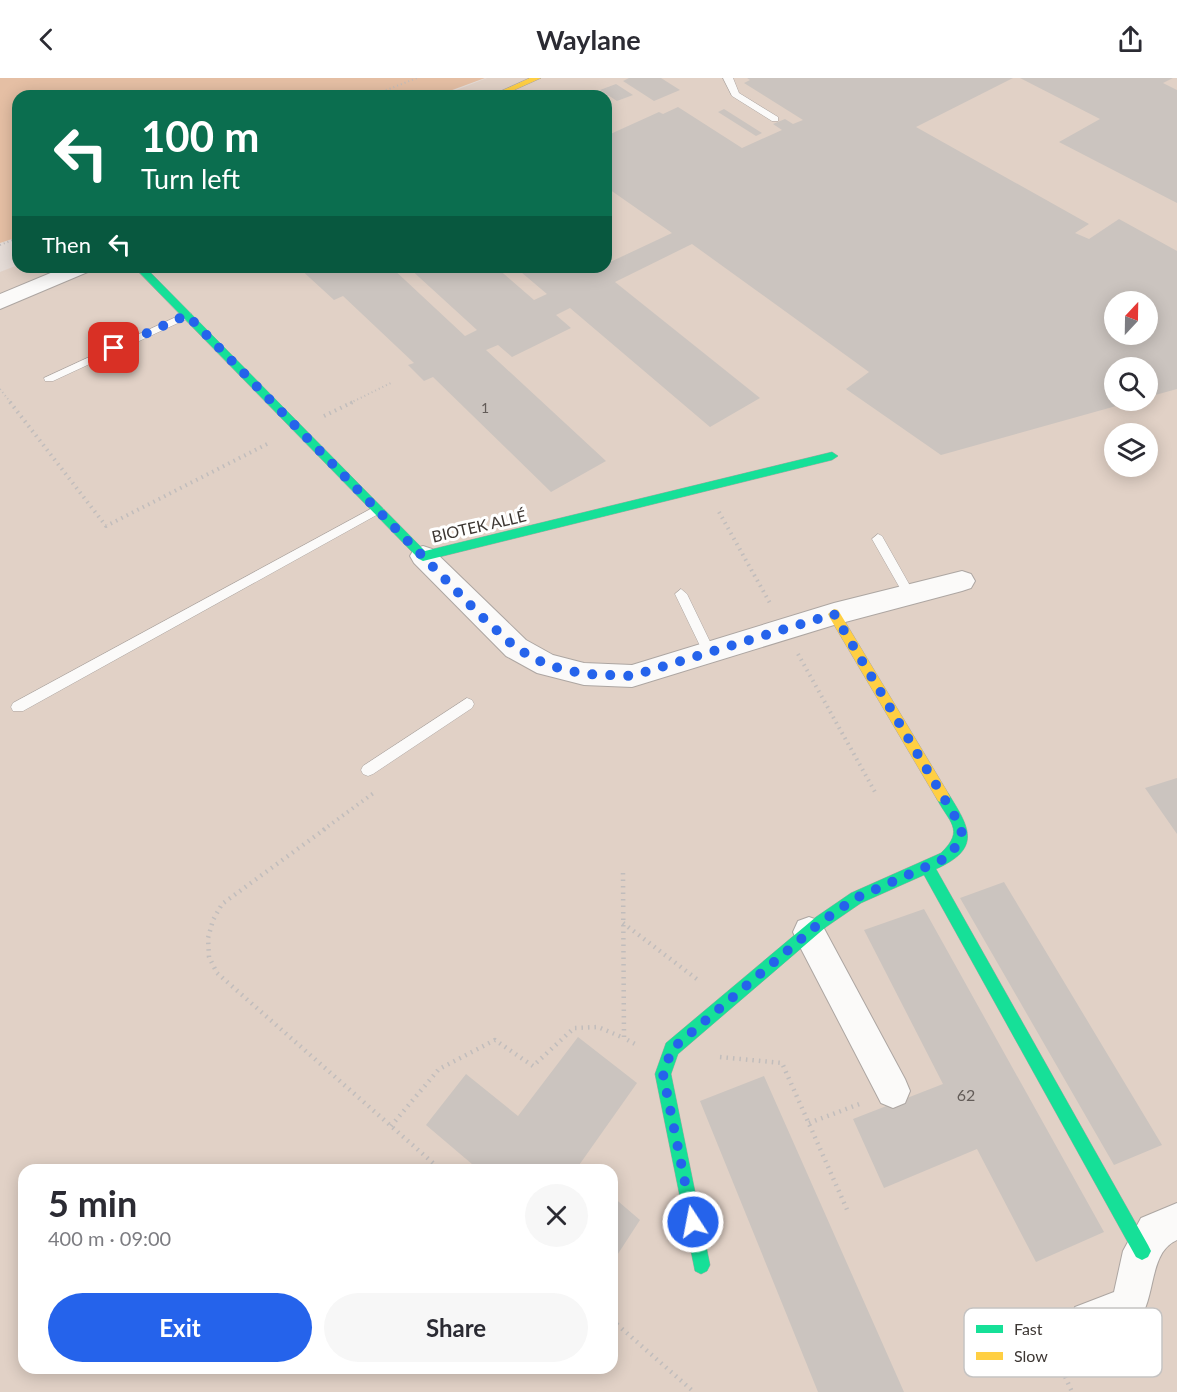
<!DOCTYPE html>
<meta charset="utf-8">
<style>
body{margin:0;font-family:Lato,sans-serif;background:#f7f7f7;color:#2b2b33;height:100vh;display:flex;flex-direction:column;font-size:22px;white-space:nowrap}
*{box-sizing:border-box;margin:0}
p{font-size:20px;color:#7c7c81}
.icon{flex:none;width:33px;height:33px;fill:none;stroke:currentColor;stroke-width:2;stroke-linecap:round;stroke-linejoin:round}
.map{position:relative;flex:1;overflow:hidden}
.details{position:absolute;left:18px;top:1086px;width:600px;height:210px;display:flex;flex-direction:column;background:#fff;border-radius:18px;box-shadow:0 3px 15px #0003}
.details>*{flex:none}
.banner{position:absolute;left:12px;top:12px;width:600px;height:183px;border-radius:18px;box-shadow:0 3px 15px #0003;background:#0b6e4f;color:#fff;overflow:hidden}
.needle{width:39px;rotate:22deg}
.controls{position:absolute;left:1104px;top:213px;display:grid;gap:12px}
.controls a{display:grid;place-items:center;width:54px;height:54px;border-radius:50%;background:#fff;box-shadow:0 3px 15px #0003;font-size:30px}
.pin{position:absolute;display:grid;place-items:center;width:51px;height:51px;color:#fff;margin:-26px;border-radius:12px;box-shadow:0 3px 9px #0006}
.me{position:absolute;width:66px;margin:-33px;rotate:349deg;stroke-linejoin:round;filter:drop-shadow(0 0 4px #0008)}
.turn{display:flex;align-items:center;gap:21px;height:126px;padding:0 30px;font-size:27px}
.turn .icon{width:78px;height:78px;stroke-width:2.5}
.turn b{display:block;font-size:42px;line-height:51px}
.then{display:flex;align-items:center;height:57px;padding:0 30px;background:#0003;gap:12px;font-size:22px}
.round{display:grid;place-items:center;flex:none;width:63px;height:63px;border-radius:32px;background:#f7f7f7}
.headline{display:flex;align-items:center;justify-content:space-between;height:102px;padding:0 30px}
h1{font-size:36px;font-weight:700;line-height:45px}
.cta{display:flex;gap:12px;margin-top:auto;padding:12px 30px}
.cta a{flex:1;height:69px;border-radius:36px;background:#2563eb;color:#fff;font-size:24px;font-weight:700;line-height:69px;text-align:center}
.cta a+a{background:#f7f7f7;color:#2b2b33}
header{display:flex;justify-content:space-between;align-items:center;height:78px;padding:0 30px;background:#fff;font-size:27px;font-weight:700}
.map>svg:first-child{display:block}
.built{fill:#e1d1c6;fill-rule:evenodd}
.green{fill:#e5bfa4}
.building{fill:#cbc4bf;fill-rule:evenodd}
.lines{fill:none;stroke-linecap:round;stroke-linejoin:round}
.lane-casing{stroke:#ada6a2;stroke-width:1}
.street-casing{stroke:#ada6a2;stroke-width:2}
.fast-casing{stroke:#ada6a2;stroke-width:1}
.slow-casing{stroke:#ada6a2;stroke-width:1}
.path-far2{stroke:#c1bdbc;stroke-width:2;stroke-dasharray:1 3;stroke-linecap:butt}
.path-far1{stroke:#c1bdbc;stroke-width:4;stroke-dasharray:1.5 4.5;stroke-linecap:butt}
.path{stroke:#c1bdbc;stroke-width:4.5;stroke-dasharray:1.5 5;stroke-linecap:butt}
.lane{fill:#fbfaf9;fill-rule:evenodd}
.street{fill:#fbfaf9;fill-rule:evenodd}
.fast{fill:#16e098;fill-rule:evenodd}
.slow{fill:#ffcf43;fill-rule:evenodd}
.route{stroke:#2563eb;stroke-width:10;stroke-dasharray:0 18}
.labels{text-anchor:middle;stroke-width:6;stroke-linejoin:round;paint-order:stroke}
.number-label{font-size:14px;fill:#635c58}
.street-label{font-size:16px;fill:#3d3733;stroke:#fff}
.near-number-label{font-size:16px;fill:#635c58}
.key{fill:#fff;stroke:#c5c3c2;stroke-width:1.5}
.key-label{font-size:16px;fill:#3d3733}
</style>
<header><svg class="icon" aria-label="back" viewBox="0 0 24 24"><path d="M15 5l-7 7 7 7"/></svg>Waylane<svg class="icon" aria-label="share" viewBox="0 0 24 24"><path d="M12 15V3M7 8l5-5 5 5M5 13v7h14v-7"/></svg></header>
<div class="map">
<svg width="1177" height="1314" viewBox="0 0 1177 1314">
<rect width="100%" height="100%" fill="#e5dcd7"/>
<path class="built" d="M487,0h690v1314h-1177v-1120l18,-7v2h588v-171h-165zM1114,224h34v32h-34zM1114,290h34v32h-34zM1114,356h34v32h-34zM24,1092h588v198h-588z"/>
<path class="green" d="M0,0h485l-49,18h-418v141l-18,6z"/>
<path class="building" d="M629,0h32l19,12 -26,11 -31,-20z
M747,0h266l-97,49 173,97 -14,9 14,6 30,-20 58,32v138l-29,8v-29h-34v32l20,1 -193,54 -95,-66 23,-17 -177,-128 -77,38 145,116 -50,29 -140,-119 -14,7 15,13 -59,29 -14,-12 -12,5 120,111 -55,31 -118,-115 -9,4 -16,-16 6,-2 -71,-67 -9,4 -36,-33h93l74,69 12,-6 -69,-63h88l38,33 13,-6 -32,-27h76l4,3 11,-3v-3l66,-31 -66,-46v-51l53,-24 4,2 15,-7 64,41 40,-18 -9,-6 12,-5 8,5 10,-4 -59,-37 6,-3zM1114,224h34v32h-34z
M1020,0h153l-10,5 14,7v113l-118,-61 41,-23z
M616,6l17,11 -16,6 -17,-11z
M724,31l38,24 -6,3 -38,-24z
M1177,700v56l-32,-46z
M1004,804l158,263 -48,20 -154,-267z
M924,831l180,323 -68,30 -59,-113 -93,39 -31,-69 90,-35 -79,-154z
M578,959l59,46 -60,85 3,2h-101l-53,-45 40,-51 52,42z
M764,998l140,316h-86l-118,-291z
M612,1118l28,24 -28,43z"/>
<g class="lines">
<defs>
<path id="lane" d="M723,0h10l6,15 39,24v4h-6l-40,-25z
M187,234l4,1v4l-138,64h-8l-1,-3z
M378,427l6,4 -2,3 -359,199h-10l-2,-4 2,-4z
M878,456l4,2 31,55 2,3 -2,3h-8l-33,-58z
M681,511l6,5 28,58 -1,4h-10l-1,-4 -28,-58z
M467,620l5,2 2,4 -2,4 -99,66 -5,2 -5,-2 -2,-4 2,-4z"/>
<path id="street" d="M65,189h28l-3,4 -90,38v-15z
M423,468l9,3 94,91 27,15 31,8 48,2 202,-62 128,-32 9,3 4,7 -4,7 -9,3 -128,34 -202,62 -48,-2 -47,-12 -31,-17 -92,-93 -4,-7 4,-7z
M809,839l11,4 85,158 5,12 -5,12 -12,5 -12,-5 -83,-160 -5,-11 5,-11z
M1177,1125v37c-28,12 -21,55 -37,78l-51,22 -14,-5 -5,-14 5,-14 39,-15 9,-41 18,-33z"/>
<path id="fast" d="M134,189h11l280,284 407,-99 6,4 -6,4 -409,101 -4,-2z
M943,713l5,2c21,34 35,55 -12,76l212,376 3,6 -3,6 -6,3 -6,-3 -212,-382 -63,28 -35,24 -148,127 -7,20 39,191 -3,6 -6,3 -6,-3 -40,-197 11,-31 150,-126 35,-24 90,-40c25,-24 7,-31 -5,-56l2,-4z"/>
<path id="slow" d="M530,0h11l-40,18h-11z
M834,531l4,1 110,183 2,4 -2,4 -5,2 -5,-2 -108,-183 -2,-4z"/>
</defs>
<use href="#lane" class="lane-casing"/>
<use href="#street" class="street-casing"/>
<use href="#fast" class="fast-casing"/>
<use href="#slow" class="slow-casing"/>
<path class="path-far2" d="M371,18l46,-18
M0,167l18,-7
M0,311l11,14
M350,325l43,-21"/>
<path class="path-far1" d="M10,324l96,124 165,-84
M324,338l29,-14
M719,434l52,93
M798,576l77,138
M323,752l52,-38"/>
<path class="path" d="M325,751l-103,75 -9,16 -5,18 1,19 8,16 224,197
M623,795l1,165 13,7
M623,845l75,57
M720,979l62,6 67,151
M809,1045l53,-20
M391,1048l48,-57 56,-29 38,26 41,-38 24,-1 26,11
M612,1242l82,72
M1053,1250l-2,17 21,47"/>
<use href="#lane" class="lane"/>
<use href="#street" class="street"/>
<use href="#fast" class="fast"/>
<use href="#slow" class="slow"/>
</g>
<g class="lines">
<path class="route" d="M114,270l73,-33 293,300 36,33 31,17 37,9 48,2 202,-62 126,211 2,9 -4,10 -12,14 -90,40 -35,24 -149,127 -9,25 30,148"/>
</g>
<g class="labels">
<g class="number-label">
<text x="485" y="335">1</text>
</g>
<g class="street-label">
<text transform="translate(479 448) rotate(-13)" y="6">BIOTEK ALLÉ</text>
</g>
<g class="near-number-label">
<text x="966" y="1023">62</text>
</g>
</g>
<rect x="964" y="1230" width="198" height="69" rx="9" class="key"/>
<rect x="976" y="1247" width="27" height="8" fill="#16e098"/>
<rect x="976" y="1274" width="27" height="8" fill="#ffcf43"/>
<g class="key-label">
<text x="1014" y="1257">Fast</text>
<text x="1014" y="1284">Slow</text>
</g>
</svg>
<div class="controls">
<a><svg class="needle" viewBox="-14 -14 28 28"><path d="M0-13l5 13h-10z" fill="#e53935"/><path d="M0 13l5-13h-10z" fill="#7c7c81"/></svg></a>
<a><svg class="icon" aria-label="search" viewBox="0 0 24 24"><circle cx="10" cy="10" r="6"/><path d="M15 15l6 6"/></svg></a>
<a><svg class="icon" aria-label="layers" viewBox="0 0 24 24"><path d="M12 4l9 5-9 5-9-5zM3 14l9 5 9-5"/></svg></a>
</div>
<div class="pin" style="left:114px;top:270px;background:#d93025"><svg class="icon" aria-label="arrive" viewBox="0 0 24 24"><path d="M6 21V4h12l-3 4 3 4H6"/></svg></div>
<svg class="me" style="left:693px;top:1144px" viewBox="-20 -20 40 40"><circle r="17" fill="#2563eb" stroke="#fff" stroke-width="3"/><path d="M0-11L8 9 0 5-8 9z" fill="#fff"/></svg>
<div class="banner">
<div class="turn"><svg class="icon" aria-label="left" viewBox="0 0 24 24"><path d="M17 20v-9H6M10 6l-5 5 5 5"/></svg><div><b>100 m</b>Turn left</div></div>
<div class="then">Then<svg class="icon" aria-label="left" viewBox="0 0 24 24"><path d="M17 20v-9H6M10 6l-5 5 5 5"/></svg></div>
</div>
<section class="details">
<div class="headline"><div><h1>5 min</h1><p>400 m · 09:00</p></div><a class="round"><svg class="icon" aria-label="close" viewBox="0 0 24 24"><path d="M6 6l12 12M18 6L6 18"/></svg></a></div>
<div class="cta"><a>Exit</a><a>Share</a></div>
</section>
</div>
